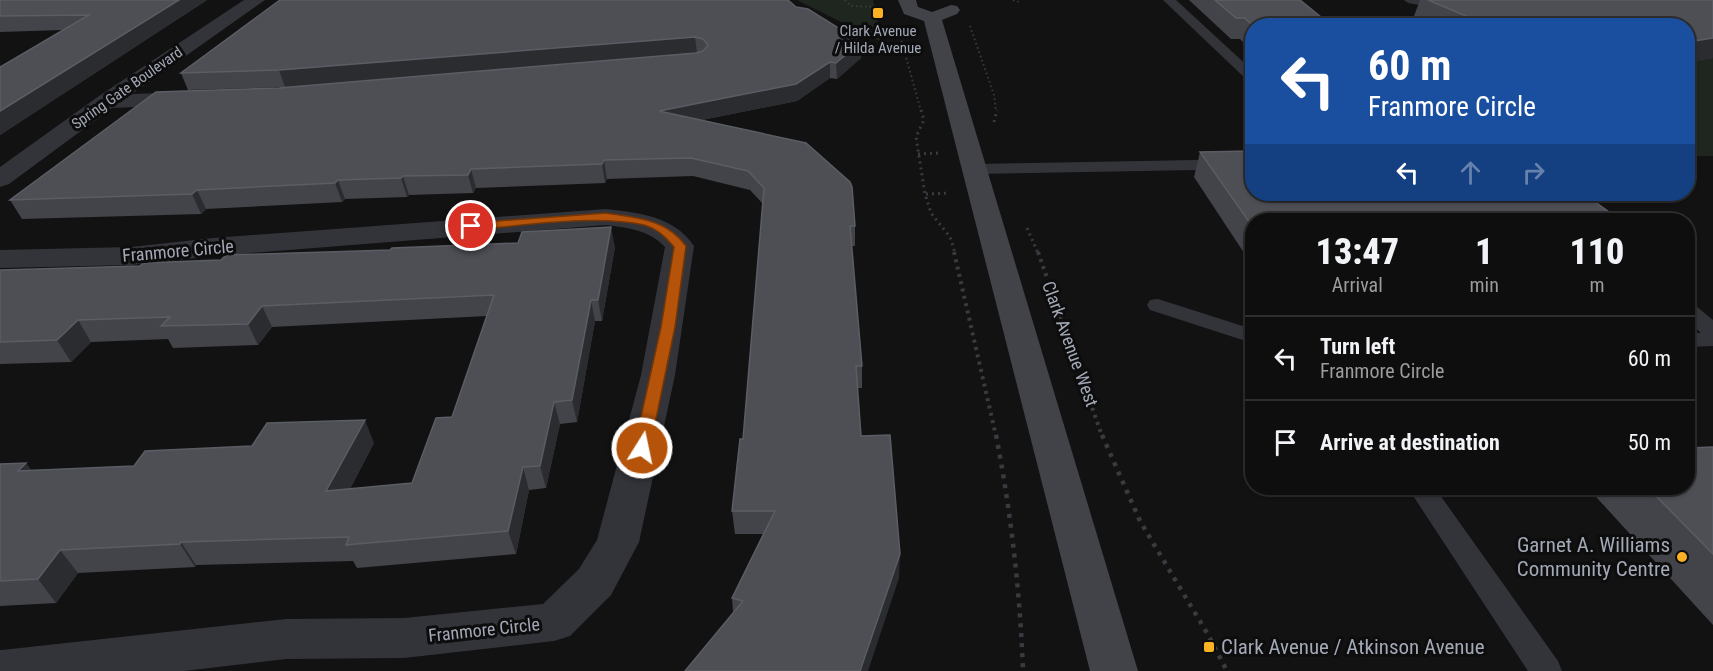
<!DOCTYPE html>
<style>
body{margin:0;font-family:"Roboto Condensed",sans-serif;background:#1c1c1c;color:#f1f3f6;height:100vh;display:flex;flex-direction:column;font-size:22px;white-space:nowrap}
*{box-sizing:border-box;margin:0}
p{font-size:20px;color:#9b9c9e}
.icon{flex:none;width:33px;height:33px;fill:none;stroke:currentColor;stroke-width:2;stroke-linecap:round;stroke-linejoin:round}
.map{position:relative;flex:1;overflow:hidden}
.details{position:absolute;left:1245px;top:213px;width:450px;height:282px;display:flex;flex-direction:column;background:#0e0e0e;border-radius:24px;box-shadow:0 2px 4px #0004,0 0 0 2px #2e2e2e}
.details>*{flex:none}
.guide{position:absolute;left:1245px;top:18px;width:450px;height:183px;border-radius:24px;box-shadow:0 2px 4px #0004,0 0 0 2px #2e2e2e;background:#1a4fa0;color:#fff;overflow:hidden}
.pin{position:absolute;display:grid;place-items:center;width:51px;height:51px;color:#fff;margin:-26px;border:3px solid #fff;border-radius:50%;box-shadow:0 2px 6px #0007}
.me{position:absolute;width:66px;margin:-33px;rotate:10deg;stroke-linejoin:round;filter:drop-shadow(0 0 4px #0008)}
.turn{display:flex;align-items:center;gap:21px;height:126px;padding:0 24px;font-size:27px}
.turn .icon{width:78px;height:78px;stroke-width:2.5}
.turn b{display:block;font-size:42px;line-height:51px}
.lanes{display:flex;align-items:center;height:57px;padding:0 24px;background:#0003;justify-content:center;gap:30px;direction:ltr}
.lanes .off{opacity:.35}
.eta{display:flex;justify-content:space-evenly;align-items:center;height:102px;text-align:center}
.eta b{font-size:36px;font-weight:800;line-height:42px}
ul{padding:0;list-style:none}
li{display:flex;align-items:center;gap:18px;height:84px;padding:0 24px;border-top:2px solid #2e2e2e}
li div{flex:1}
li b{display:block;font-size:22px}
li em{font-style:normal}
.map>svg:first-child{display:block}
.green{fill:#1e261f}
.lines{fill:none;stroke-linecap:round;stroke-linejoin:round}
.path-far3{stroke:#393b40;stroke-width:2;stroke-dasharray:1.5 3;stroke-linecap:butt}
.path-far2{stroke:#393b40;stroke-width:3;stroke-dasharray:2 4;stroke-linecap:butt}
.path-far1{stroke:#393b40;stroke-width:4;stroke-dasharray:3 4.5;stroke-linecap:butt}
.path{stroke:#393b40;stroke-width:4.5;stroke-dasharray:4 6;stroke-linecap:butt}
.lane{fill:#333439;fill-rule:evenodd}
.street{fill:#333439;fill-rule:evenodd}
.secondary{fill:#414349;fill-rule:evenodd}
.wall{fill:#434449}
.shaded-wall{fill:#2b2c2f}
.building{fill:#4d4f55;stroke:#5b5d64;stroke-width:1.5}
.route{fill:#b45309;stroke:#753606;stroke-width:1.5}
.poi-dot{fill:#fab124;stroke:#0d0d0e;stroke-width:2}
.labels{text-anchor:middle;stroke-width:6;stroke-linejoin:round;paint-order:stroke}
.far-poi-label{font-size:15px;fill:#a2a8b5;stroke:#0d0d0e}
.far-street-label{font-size:15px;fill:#a2a8b5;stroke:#0d0d0e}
.street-label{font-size:18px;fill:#a2a8b5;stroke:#0d0d0e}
.near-poi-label{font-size:21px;fill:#a2a8b5;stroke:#0d0d0e;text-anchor:end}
</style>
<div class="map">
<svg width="1713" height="671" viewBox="0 0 1713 671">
<rect width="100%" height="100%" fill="#121213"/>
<path class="green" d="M797,0h76l8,42z
M1688,48l25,5v103h-25z"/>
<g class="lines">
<path class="path-far3" d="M845,0l6,6 26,1
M1013,0l6,2
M970,26l24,69 2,16
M899,32l22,79"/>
<path class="path-far2" d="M921,110l3,10 -8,17 9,57 6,19 19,24 5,16
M994,122l3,-12
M918,154l21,-1
M926,194l24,-1
M1027,228l11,25"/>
<path class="path-far1" d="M954,252l42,184
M1038,252l64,184"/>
<path class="path" d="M996,435c15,78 24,156 27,236
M1102,435l38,86 67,112 20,38"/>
<path class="lane" d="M1163,0h13l76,70v11l-5,-1z
M1404,0h30c-6,6 -24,6 -30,0z
M1252,159v10l-278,5 -6,-1 -3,-4 3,-4 6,-1z
M1158,299l94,30v14l-102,-33 -3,-5 3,-5z
M1688,304l8,2 17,14v26l-25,1v-14h13l-13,-12z
M1408,488h27l123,173 4,10h-34z"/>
<path class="street" d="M244,0h21l-133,94 58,-2 8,2 3,5 -3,5 -86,4 -103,76 -9,3v-20l99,-71z
M606,209c33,4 68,7 88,37l-19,129 -36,167 -28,53 -41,41 -16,5 -150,17 -118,1 -102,12h-184v-21h2l284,-31 118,-1 139,-14 36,-35 18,-29 44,-165 24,-128c-16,-17 -36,-19 -59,-22l-393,31 -82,9 -131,3v-18l131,-3 82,-9z"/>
<path class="secondary" d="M898,0h18l2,7 14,5 19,-7 6,1 3,4 -3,4 -15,6 196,651h-48l-166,-650 -20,-7z"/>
</g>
<path class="wall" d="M0,0h207l-207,135v-68l62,-37 -62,2z
M1189,0h111l32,26h-80v25l-12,-12h-9z
M1420,0h293v58l-25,4v-36h-253l-21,-10z
M796,7l65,35v16l-24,21 -7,-1 -33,23 -95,19 153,106v20h-4l11,120v22h-5l4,48 38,142 -166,34 -1,-14 31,-64h-28l-3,-23 11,-72 20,-235 -13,-14 -57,-14 -86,3 -2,4 -129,5 -3,5 -64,2 -2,2 -62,2 -3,3 -136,7 -5,5 -179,5 -12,-19 269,-112 418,-35 -412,34 -97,3 -7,-17z
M1200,152l420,68h-368v45l-58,-88z
M615,247l-13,74h-7l-18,101 -17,2 -14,64 -17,2 -13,64 -159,14 -4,-7 -157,4 -1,2 -117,6 -22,30 -56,3v-142l26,-1 5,7 103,-4 240,-23 -24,46 62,-6 40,-66 35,-101 -215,11 -14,18 -85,3 -5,-9 -77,3 -20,20 -71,2v-94l140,-4z
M1713,447v178l-125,-137h100z"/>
<path class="shaded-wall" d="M179,0h28l-207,135v-24z
M695,37l2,16 -412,34 -6,-17z
M1713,38v20l-25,4v-20z
M861,42v16l-24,21 -1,-16z
M830,62v16l-33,23 -135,27 -3,-17z
M604,160l3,19 -2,4 -3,-19z
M471,169l5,19 -3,5 -5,-18z
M403,176l6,19 -2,2 -6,-19z
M338,180l7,19 -3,3 -7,-19z
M197,190l9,19 -5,5 -9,-20z
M611,227l4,20 -13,74 -4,-21z
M591,300l4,21 -18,101 -5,-22z
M262,306l10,21 -14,18 -10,-21z
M78,320l13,22 -20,20 -14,-22z
M554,402l6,22 -14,64 -6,-22z
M365,420l9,23 -37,70 -11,-22z
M26,463l16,23 -24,-15z
M523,467l6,23 -13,64 -8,-23z
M181,542l15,23 -1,2 -15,-23z
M60,550l18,23 -22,30 -18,-24z
M900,554l-1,24 -31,93h-8z"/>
<path class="building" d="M0,0h179l-179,111v-44l89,-52 -89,1z
M280,0h508l8,7 12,2 53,33 -25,21 -6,-1 -34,22 -137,27 147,32 44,39 2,5 3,39h-5l12,140h-6l5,70 29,-1 10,119 -40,117h-175l58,-70 -11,-3 43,-87h-43l8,-72h3l21,-251 -16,-17 -57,-13 -87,2 -2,4 -131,5 -3,6 -65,1 -2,2 -63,2 -3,3 -138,7 -5,4 -182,6 146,-108 123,-4 417,-35 7,-2 5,-6 -5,-6 -8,-2 -416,33 -98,3z
M1215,0h85l32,26h-79l-8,-8h-9z
M1428,0h285v38l-25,4v-16h-198z
M1252,151v43h319l2,1 14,1 33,24h-368v6l-52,-74z
M611,227l-13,73h-7l-19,100 -18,2 -14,64 -17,1 -15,64 -162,14 3,-8 -168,5 -1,2 -120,6 -22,29 -38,2v-117l26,-1 -8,8 116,-5 11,-15 107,-5 15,-23 98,-3 -39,71 86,-8 24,-65 16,-1 42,-122 -232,11 -14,18 -87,2 9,-9 -92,3 -21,20 -57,2v-72l140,-4 3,-3 78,-3 5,-5 164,-5 2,-2 126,-5 4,-11z
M1713,447v107l-65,-66h40v-40z"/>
<path class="route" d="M606,213c32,5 60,6 80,33l-11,81 -25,121 -3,4h-11l-2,-4 27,-121 13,-80c-8,-10 -18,-19 -30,-22 -49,-11 -122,1 -173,5l-6,-4 6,-3z"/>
<g class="poi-dot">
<rect x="872" y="7" width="12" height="12" rx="3"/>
<circle cx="1682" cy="557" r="6"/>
<rect x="1203" y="641" width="12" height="12" rx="3"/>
</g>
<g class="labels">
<g class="far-poi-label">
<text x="878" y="36">Clark Avenue<tspan x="878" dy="17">/ Hilda Avenue</tspan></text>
</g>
<g class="far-street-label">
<text transform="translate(127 88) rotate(-35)" y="5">Spring Gate Boulevard</text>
</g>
<g class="street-label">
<text transform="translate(178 251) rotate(-5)" y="6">Franmore Circle</text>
<text transform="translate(1070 344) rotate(70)" y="6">Clark Avenue West</text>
<text transform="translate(484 630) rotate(-6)" y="6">Franmore Circle</text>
</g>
<g class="near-poi-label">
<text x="1670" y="552">Garnet A. Williams<tspan x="1670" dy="24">Community Centre</tspan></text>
<text x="1221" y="654" text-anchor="start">Clark Avenue / Atkinson Avenue</text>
</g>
</g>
</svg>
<div class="pin" style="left:471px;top:226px;background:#d93025"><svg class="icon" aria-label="arrive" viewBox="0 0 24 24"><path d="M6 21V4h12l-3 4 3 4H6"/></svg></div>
<svg class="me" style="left:642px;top:448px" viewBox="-20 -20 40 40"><circle r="17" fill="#b45309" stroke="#fff" stroke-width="3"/><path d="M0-11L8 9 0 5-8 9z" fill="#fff"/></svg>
<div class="guide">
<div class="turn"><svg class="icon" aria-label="left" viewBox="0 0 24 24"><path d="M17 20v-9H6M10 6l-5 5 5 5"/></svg><div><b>60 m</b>Franmore Circle</div></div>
<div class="lanes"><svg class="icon" aria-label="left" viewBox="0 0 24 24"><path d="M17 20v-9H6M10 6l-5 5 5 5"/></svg><svg class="icon off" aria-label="ahead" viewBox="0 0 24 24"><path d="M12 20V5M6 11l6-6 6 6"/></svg><svg class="icon off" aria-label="right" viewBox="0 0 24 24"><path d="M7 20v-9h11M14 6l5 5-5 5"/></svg></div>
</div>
<section class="details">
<div class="eta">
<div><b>13:47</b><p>Arrival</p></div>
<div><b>1</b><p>min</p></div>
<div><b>110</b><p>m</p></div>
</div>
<ul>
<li><svg class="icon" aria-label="left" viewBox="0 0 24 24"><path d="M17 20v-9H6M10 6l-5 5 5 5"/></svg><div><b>Turn left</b><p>Franmore Circle</p></div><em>60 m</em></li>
<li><svg class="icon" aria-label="arrive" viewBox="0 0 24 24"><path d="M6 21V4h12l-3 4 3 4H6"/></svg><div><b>Arrive at destination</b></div><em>50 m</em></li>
</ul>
</section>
</div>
